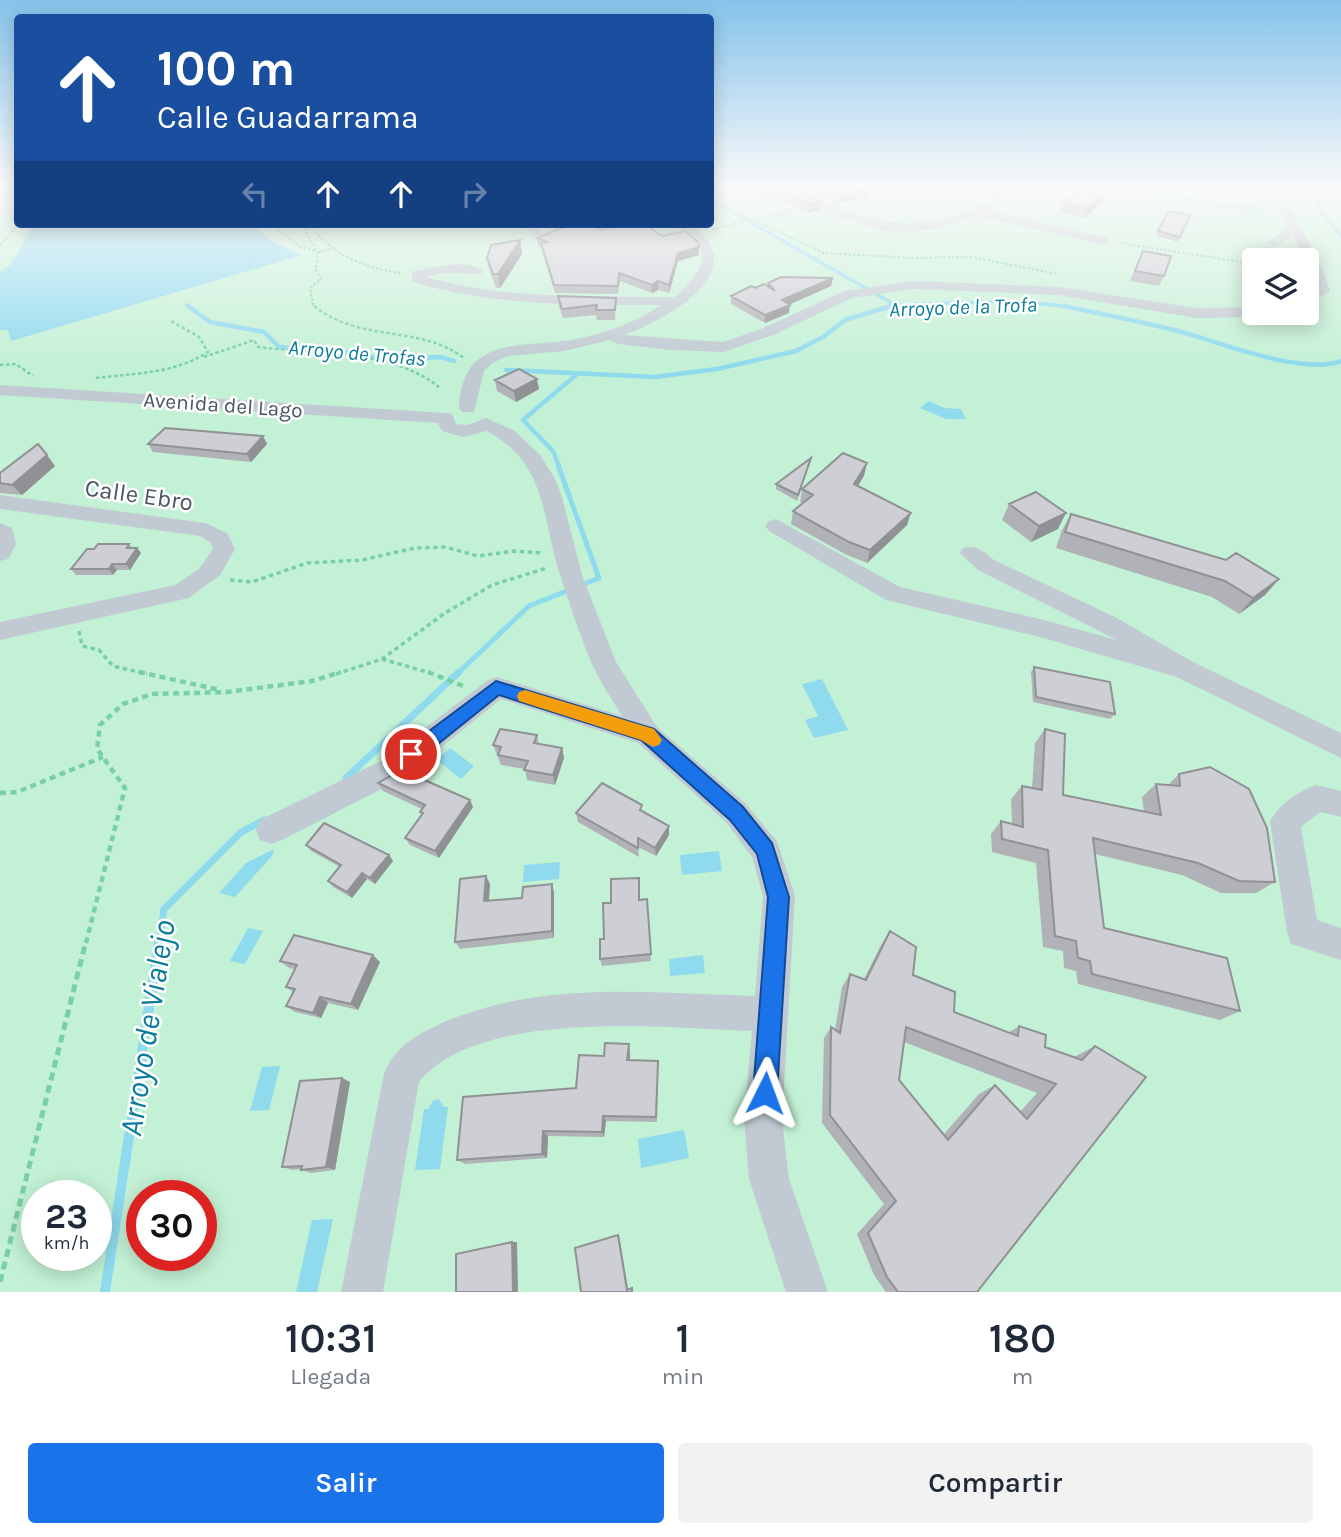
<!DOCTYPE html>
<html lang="es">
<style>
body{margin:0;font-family:Karla,sans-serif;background:#f2f2f3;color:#1f2937;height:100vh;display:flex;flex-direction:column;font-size:26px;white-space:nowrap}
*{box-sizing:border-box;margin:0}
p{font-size:23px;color:#747a83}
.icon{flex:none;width:38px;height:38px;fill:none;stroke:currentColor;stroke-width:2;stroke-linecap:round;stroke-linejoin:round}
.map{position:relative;height:1292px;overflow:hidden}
.side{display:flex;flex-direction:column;background:#fff;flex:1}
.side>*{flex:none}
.banner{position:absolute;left:14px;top:14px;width:700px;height:214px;border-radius:7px;box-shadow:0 4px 18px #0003;background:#1a4fa0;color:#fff;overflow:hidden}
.tools{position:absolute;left:1242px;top:248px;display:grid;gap:14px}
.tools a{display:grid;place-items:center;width:77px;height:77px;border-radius:7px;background:#fff;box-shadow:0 4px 18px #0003;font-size:35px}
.speed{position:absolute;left:21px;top:1180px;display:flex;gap:14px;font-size:35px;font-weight:700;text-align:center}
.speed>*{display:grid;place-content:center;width:91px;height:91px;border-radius:50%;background:#fff;box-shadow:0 4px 18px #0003;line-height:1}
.speed small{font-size:18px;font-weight:400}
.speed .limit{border:10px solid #d22;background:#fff;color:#111}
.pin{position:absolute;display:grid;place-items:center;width:60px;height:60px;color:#fff;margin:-30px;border:4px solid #fff;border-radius:50%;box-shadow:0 2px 7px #0007}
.me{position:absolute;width:77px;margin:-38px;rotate:3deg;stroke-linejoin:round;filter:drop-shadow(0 0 5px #0008)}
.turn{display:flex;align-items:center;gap:24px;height:147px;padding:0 28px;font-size:32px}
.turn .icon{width:91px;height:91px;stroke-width:2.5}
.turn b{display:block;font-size:49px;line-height:60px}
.lanes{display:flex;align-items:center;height:66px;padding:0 28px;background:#0003;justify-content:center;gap:35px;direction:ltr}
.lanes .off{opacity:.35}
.eta{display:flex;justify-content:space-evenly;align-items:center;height:119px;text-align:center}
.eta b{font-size:42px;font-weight:600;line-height:49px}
.action{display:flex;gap:14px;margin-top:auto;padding:14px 28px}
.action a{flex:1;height:80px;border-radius:7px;background:#1a73e8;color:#fff;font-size:28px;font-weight:600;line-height:80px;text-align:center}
.action a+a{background:#f2f2f3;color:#1f2937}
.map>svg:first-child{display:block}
.green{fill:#c3f1d5;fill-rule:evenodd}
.water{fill:#90daee}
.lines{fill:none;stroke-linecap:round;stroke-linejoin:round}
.stream-far4{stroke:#90daee;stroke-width:3.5}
.stream-far3{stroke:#90daee;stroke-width:4.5}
.stream-far2{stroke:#90daee;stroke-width:5}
.stream-far1{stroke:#90daee;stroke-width:7}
.stream{stroke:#90daee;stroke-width:10}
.path-far4{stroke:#7ad0a6;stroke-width:2;stroke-dasharray:2.5 2;stroke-linecap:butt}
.path-far3{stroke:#7ad0a6;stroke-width:2.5;stroke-dasharray:3.5 2.5;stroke-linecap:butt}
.path-far2{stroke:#7ad0a6;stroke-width:3.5;stroke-dasharray:4.5 3.5;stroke-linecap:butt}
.path-far1{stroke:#7ad0a6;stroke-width:4.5;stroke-dasharray:6 4.5;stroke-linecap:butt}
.path{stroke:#7ad0a6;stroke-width:5;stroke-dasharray:8 5;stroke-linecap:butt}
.minor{fill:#c1cad2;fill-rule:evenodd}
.wall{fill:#b0b2b7;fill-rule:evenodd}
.shaded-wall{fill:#909195}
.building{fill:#cdcfd5;stroke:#909195;stroke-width:2;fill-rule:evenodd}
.route{fill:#1a73e8;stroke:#114b97;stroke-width:2}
.slow{fill:#f59e0b}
.labels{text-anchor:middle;stroke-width:5;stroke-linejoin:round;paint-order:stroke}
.far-water-label{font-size:21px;font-style:italic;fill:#0c7c9b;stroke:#fff}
.far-street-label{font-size:21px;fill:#4a5661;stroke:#fff}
.street-label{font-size:24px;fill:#4a5661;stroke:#fff}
.near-water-label{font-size:32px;font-style:italic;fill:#0c7c9b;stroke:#fff}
</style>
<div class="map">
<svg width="1341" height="1292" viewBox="0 0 1341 1292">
<rect width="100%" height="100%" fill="#f5f3f3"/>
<path class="green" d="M0,185h17l1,39h692l1,-39h630v1107h-1341zM1255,261h52v52h-52zM37,1195h59v60h-59zM142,1195h59v60h-59z"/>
<path class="water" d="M38,224h218c11,18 27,23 46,31l-291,86 -3,-11h-8v-58c21,-11 19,-34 38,-48z
M929,401l15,7 17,1 5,10h-20l-26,-11z
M822,679l26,51 -34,8 -9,-18 13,-4 -16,-32z
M450,748l24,18 -13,13 -24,-19z
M274,849l-2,7 -37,41 -16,-4 27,-30z
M719,851l3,20 -40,4 -2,-20z
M560,862l-1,17 -36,3 1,-17z
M248,928l15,3 -18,33 -15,-3z
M703,955l2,18 -35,3 -1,-17z
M280,1066l-11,44 -19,1 12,-44z
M439,1099l5,8h4l-8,62 -25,1 9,-61h4l5,-8z
M684,1130l5,28 -48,10 -3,-29z
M333,1219l-16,73h-21l16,-72z"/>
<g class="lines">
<path class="stream-far4" d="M1123,185l68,15 73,9
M1318,185l2,25 21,26
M710,199l185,106
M187,305l4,3
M886,308l9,-3c52,-1 127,-8 177,3"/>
<path class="stream-far3" d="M188,306l22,16 54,10 15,15 65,5 46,8 50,-3 14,4
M1064,306c40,9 81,16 121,27 40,11 117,42 156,28
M506,370l149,7 62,-8 79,-18 27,-14 22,-17 46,-14
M559,467l-6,-16 -30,-31 53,-45"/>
<path class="stream-far2" d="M457,674l72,-68 70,-28 -41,-113"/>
<path class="stream-far1" d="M346,778l113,-106
M159,943l5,-34 76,-76 24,-13"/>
<path class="stream" d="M105,1292l54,-351"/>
<path class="path-far4" d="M1051,185l58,2
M1107,185l80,18 84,10
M1218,190l15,8 31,2
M0,193l18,-2
M1341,193l-3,2 3,8
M710,206l19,3 95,44 87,5 60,-1 86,17
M758,220l40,-11
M271,224l28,22 20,6
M308,224l-3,6 13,24 -2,17 5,8 -11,9 3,17 4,3
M310,224c19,30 56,45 91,49
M712,230l39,-11
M1120,243l135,21
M0,246l18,-22
M319,252l15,-4"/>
<path class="path-far3" d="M314,306c48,38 108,18 151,53
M204,357l50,-17 4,7c58,7 133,2 181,40
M0,365l16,-1 17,12
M96,378c39,-5 78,-4 112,-26l-9,-15 -28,-16"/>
<path class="path-far2" d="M230,580l22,2 55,-19 55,-3 53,-12 30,-1 33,9 36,-5 28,2
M79,631l3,15 17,4 14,16 34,8
M382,659l52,15
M336,674l46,-15 63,-46 47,-28 55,-17"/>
<path class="path-far1" d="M139,672l81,18
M428,672l35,14
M0,793l17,-1 86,-35
M86,943l39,-155 -28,-39 3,-24 23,-21 29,-10 75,-2 85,-11 29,-9"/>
<path class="path" d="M0,1282l86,-341"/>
<path class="minor" d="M777,185c18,-1 30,8 45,15 44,21 83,31 130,17 14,-4 34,-11 43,-22l-8,-10h12l8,10 -9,12 -9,4 115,26 7,4 -7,4 -126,-29 -43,13 -25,3 -24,-1 -52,-16z
M1269,185h12c13,37 38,68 49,106l-23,14v-11l8,-5c-5,-21 -12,-35 -23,-53l-18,11 -7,-4 21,-15z
M520,224h14l12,12 -6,4z
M674,224h15c69,46 -22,95 -65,111l99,7 38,-13 83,-38 69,-10 145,6 139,21 58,-1v6h7l-7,4 -58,1 -139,-23 -145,-6 -61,9 -79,37 -49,17 -53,-2 -53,-6 -9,-4 -45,11 -56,5 -16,7 -8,8 -10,41h-12l-3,-4c3,-75 64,-59 117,-69 30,-6 61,-17 85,-34 -85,0 -166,1 -249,-23v-10c18,-4 56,-14 71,-1l-2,3 -39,-1 -16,4c81,23 165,19 249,20 14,-13 39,-36 20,-56 -6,-6 -15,-10 -21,-17z
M0,385l446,28 6,1 4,10 12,1 18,-7 29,13 25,24 14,22 8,20 20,78 34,87 41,65 89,77 30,36 4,10 15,46 -13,223 7,60 39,113h-42l-37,-113 -5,-60 8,-88c-88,-3 -273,-23 -333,51l-36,210h-42l43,-218c11,-28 32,-39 58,-51 99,-43 208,-30 313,-27l8,-100 -11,-39 -26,-35 -88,-79 -137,-44 -98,79 -121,62 -11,4 -11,-4 -4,-10 4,-10 123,-60 105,-80 9,-3 125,39c-10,-17 -22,-34 -30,-52 -12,-28 -21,-57 -31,-86 -20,-59 -12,-113 -74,-147l-24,6 -21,-6 -4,-8 -438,-28z
M0,495l205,28 22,10 8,16 -15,26 -31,23 -189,42v-18l175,-37 24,-16 14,-20 -3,-7 -10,-6 -200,-27z
M776,519l124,68 136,31 81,22 -139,-70 -18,-17 3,-5c14,-4 21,4 31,12l121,57 78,45 148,71v25l-164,-81 -141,-41 -150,-36 -117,-69 -4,-5 4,-5z
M0,523l12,5 4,16 -8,15 -8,2z
M1316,785l25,6v26l-21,-5 -19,15 16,93 24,8v32l-50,-16 -4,-12 -17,-110c8,-17 29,-31 46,-37z"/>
</g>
<path class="wall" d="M736,185h53l31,16 -1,9 -10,3 -35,-16 -6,1z
M794,185h71l5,2 -1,9 -31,8z
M1170,185h62l-7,6 -13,1 -12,-6 -23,2z
M1064,203h37l-18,15 -23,-6z
M1168,211l22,4 -12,27 -22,-6z
M549,224h42l10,6 53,1 45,24 -21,6 -9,32 -11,-3 -6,3 -32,-12 -2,13 -63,-1 -14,-46 -3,-1 -1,-8 20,-8z
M520,240l2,14 -22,34h-4l-6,-16 -3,-14z
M1143,251l21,25 -5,10 -29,-5z
M833,278l-2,8 -42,19v8l-24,10 -34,-19v-8l24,-8 13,-2v-3z
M558,296l58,2 -1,22h-18l-1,-5 -33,3 -4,-12z
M495,380l44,9 -23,13 -19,-11z
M263,436l4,8 -16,18 -98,-10 -5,-8z
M810,463l-13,38 -21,-12v-5z
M55,466l-33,29 -22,-2v-20z
M864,476l-7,10 50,39 -40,38 -22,-9 -54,-30 2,-13 10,-7 -3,-2 2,-13z
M1009,504l49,25 -27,13 -29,-22z
M1071,514l208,65 -14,16 -26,19 -27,-17 -156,-49 6,-18z
M129,544l4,4h4l4,5 -11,17h-13l-4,5h-37l-5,-6 23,-20z
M1034,667l81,47 -5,5 -77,-17 -2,-30z
M1045,729l18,66 81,17 -2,-15 14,-13 12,1 11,-11 96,108 -19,11h-35l-39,-18 -87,-21 9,74 136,83 -20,9 -142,-36 -2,-13 -12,-3 -1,-17 -20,-4 -7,-84 -44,-11 -1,-18 10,-13 11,3 -1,-25 11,-13 10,2 3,-45z
M537,735l2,9 23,4 2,10 -9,27 -28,-5 -2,-11 -24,-4 -8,-20z
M428,781l42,19 3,7 -34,51 -29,-13 -5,-7 17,-23 -2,-3 2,-3 -39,-18 -5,-8z
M643,811l26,24 -13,21 -18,-9 1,10 -61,-35 -2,-9z
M306,845l83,10 4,6 -18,23 -8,-5 -15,19 -19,-11 -5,-6 12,-14 -29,-16z
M490,884l-1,17 33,-3 32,-6v46l-94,11 -5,-7z
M647,899l4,62 -49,5 -2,-7 4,-20 36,-39z
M890,931l23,44 41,37 54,21 11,-7 26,21 29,10 21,-11 -118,246h-91l-12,-17 -17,-41 27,-30 -62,-81 2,-85 7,-11 4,3 7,-43 8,-13 14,5 17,-34zM904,1042l133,51 -17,19 -25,-27 -16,9 -35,40 -45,-54z
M280,961l100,1 -22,48 -30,-7 -7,15 -26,-6 -9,-6 7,-14 -7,-5 9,-18 -6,-1z
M630,1052v8l28,9 -1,53 -51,-1 -2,16 -56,-1 -1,22 -82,6 -8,-4 119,-72 28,-32z
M342,1078l8,4 -15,88 -24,3 -10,-3 1,-1 -10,1 -10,-3z"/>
<path class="shaded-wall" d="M1179,185h21v1l-23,2z
M870,187l-1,9 -31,8 2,-9z
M775,188l-1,9 -6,1 1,-9z
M1104,194l-3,9 -18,15 4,-9z
M820,201l-1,9 -10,3 1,-9z
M520,240l2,14 -22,34 -2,-14z
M699,247v8l-21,6 -9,32v-8l9,-32z
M833,278l-2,8 -50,22 1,-8z
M658,281v9l-6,3v-8z
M790,305l-1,8 -24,10v-8z
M537,379l2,10 -23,13 -2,-11z
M263,436l4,8 -16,18 -4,-8z
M47,455l8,11 -33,29 -10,-10z
M867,463l-3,13 -13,21 3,-13z
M911,513l-4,12 -40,38 3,-13z
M1066,513l-8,16 -27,13 8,-16z
M137,548l4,5 -11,17 -4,-6z
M112,564l5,6 -4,5 -4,-6z
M1279,579l-14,16 -26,19 14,-16z
M562,748l2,10 -9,27 -2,-10z
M424,773l4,8 -4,5 -4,-8z
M470,800l3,7 -34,51 -4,-7z
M669,826v9l-13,21 -1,-8z
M389,855l4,6 -18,23 -5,-6z
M362,873l5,6 -15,19 -5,-6z
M486,876l4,8 -2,25 -4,-8z
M552,884l2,8v46l-2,-7z
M373,955l7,7 -22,48 -7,-6z
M320,997l8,6 -7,15 -8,-5z
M629,1044l1,8 -1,15 -2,-7z
M342,1078l8,4 -15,88 -9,-3z
M603,1116l3,5 -2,16 -2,-5z
M543,1131l5,5 -1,22 -5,-4z
M618,1235h1l9,54 -1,1z
M512,1242h5l1,50h-5z"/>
<path class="building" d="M759,185h30l31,16 -10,3 -35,-16 -6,1z
M816,185h49l5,2 -30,8z
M1082,190l22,4 -17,15 -23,-6z
M1168,211l22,4 -10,22 -22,-6z
M559,224h32l10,6 20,-6h27l6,7 9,5 22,-5 13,11 1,5 -21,6 -9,32 -11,-4 -6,4 -33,-12 -1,13 -64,-1 -13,-42 7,-1 -11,-4 27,-11z
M520,240l-22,34h-5l-6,-16 4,-13z
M1143,251l28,5 -7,20 -29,-5z
M781,277l52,1 -51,22 8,5 -25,10 -34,-19 20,-10 4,2 9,-4 11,7 -7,-8z
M558,296l58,2 -1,12h-19l1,-5 -35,4z
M519,369l18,10 -23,12 -19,-11z
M165,428l98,8 -16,18 -99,-10z
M38,444l9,11 -35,30 -12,-2v-10z
M843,453l24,10 -13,21 57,29 -41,37 -21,-8 -56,-31 20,-16 -11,-6z
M811,458l-13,37 -22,-11z
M1036,492l30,21 -27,13 -30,-22z
M1071,514l155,46 10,-7 43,26 -26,19 -28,-17 -160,-49z
M98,544h31l-2,4h10l-11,16h-14l-3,5h-38l16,-20h7z
M1034,667l76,15 5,32 -79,-17z
M500,729l37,6 -3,8 28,5 -9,27 -29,-5 4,-9 -30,-6 3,-8 -8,-2z
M1045,729l20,5 -2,61 98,20 -5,-31 24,2 -1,-12 31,-7 39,22 18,39 8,54 -36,-1 -41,-18 -105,-25 11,90 123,30 13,53 -148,-37 -2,-13 -12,-3 -2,-17 -21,-5 -7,-86 -46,-11 -1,-18 22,6 -1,-41 20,4z
M408,766l16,7 -4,5 50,22 -35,51 -30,-13 18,-25 -3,-1 5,-7 -47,-22z
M602,783l40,22 -2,5 29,16 -14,22 -17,-10v10l-62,-35z
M324,823l65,32 -19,23 -8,-5 -15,19 -19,-11 13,-16 -35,-20z
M486,876l-2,25 38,-3 1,-11 29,-3v47l-97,11 5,-63z
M639,878v22l8,-1 4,55 -51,5v-20h4l-1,-36h8v-24z
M890,931l26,16 -3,28 42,17 -1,20 64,24 1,-10 27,9 -1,12 37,13 13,-14 51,31 -169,215h-79l-11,-15 -19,-44 28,-32 -66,-86 1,-88 9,6 10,-59 16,6zM906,1027l150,57 -29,35 -32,-34 -47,55 -49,-60z
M294,935l79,20 -22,49 -31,-7 -7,16 -27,-7 9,-17 -9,-2 11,-22 -17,-4z
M605,1043l24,1 -2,16 31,1 -2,56 -53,-1 -1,16 -59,-1 -1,23 -85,6 6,-63 113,-9 3,-33 25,1z
M342,1078l-16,89 -25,3 1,-4 -20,1 18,-86z
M618,1235l9,55 5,-2v4h-51l-6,-44z
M512,1242l1,50h-57v-38z"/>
<linearGradient id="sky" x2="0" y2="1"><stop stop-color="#85c3ea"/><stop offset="0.51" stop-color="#fafafa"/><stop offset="1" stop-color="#fafafa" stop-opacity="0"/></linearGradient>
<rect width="1341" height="366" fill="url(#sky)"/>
<path class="route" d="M496,681l158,48 89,78 29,36 17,54 -12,196 -4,8 -8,4 -9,-4 -3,-8 15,-196 -11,-43 -27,-34 -89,-80 -142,-45 -81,65 -7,2 -6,-2 -3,-6 3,-5z"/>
<path class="slow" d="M525,690l129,39 8,11 -3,5 -6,2 -12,-7 -122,-39 -2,-5 2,-4z"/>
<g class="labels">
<g class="far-water-label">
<text transform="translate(963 307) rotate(-2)" y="7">Arroyo de la Trofa</text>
<text transform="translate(357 353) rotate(5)" y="7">Arroyo de Trofas</text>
</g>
<g class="far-street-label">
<text transform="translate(223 405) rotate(4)" y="7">Avenida del Lago</text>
</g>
<g class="street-label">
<text transform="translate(139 495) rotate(8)" y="8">Calle Ebro</text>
</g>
<g class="near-water-label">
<text transform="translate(147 1028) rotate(-81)" y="11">Arroyo de Vialejo</text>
</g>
</g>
</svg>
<div class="tools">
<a><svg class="icon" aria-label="layers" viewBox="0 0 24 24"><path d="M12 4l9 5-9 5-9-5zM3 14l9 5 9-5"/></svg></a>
</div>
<div class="speed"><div>23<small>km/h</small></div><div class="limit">30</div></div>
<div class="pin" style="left:411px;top:754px;background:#d93025"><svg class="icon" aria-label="arrive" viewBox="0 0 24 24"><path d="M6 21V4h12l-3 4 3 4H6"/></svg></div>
<svg class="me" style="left:765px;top:1093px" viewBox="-20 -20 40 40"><path d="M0-17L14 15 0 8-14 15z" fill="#1a73e8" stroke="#fff" stroke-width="4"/></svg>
<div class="banner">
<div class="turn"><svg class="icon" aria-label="ahead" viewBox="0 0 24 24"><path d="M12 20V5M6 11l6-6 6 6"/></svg><div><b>100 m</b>Calle Guadarrama</div></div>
<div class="lanes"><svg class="icon off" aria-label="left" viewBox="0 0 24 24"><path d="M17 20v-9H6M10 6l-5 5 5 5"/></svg><svg class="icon" aria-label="ahead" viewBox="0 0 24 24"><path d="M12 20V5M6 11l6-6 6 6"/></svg><svg class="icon" aria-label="ahead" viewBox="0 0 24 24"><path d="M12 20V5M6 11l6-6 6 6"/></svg><svg class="icon off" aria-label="right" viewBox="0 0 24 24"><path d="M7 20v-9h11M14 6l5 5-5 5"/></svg></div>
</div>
</div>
<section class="side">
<div class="eta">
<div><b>10:31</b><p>Llegada</p></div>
<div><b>1</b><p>min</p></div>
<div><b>180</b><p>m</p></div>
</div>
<div class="action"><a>Salir</a><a>Compartir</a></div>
</section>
